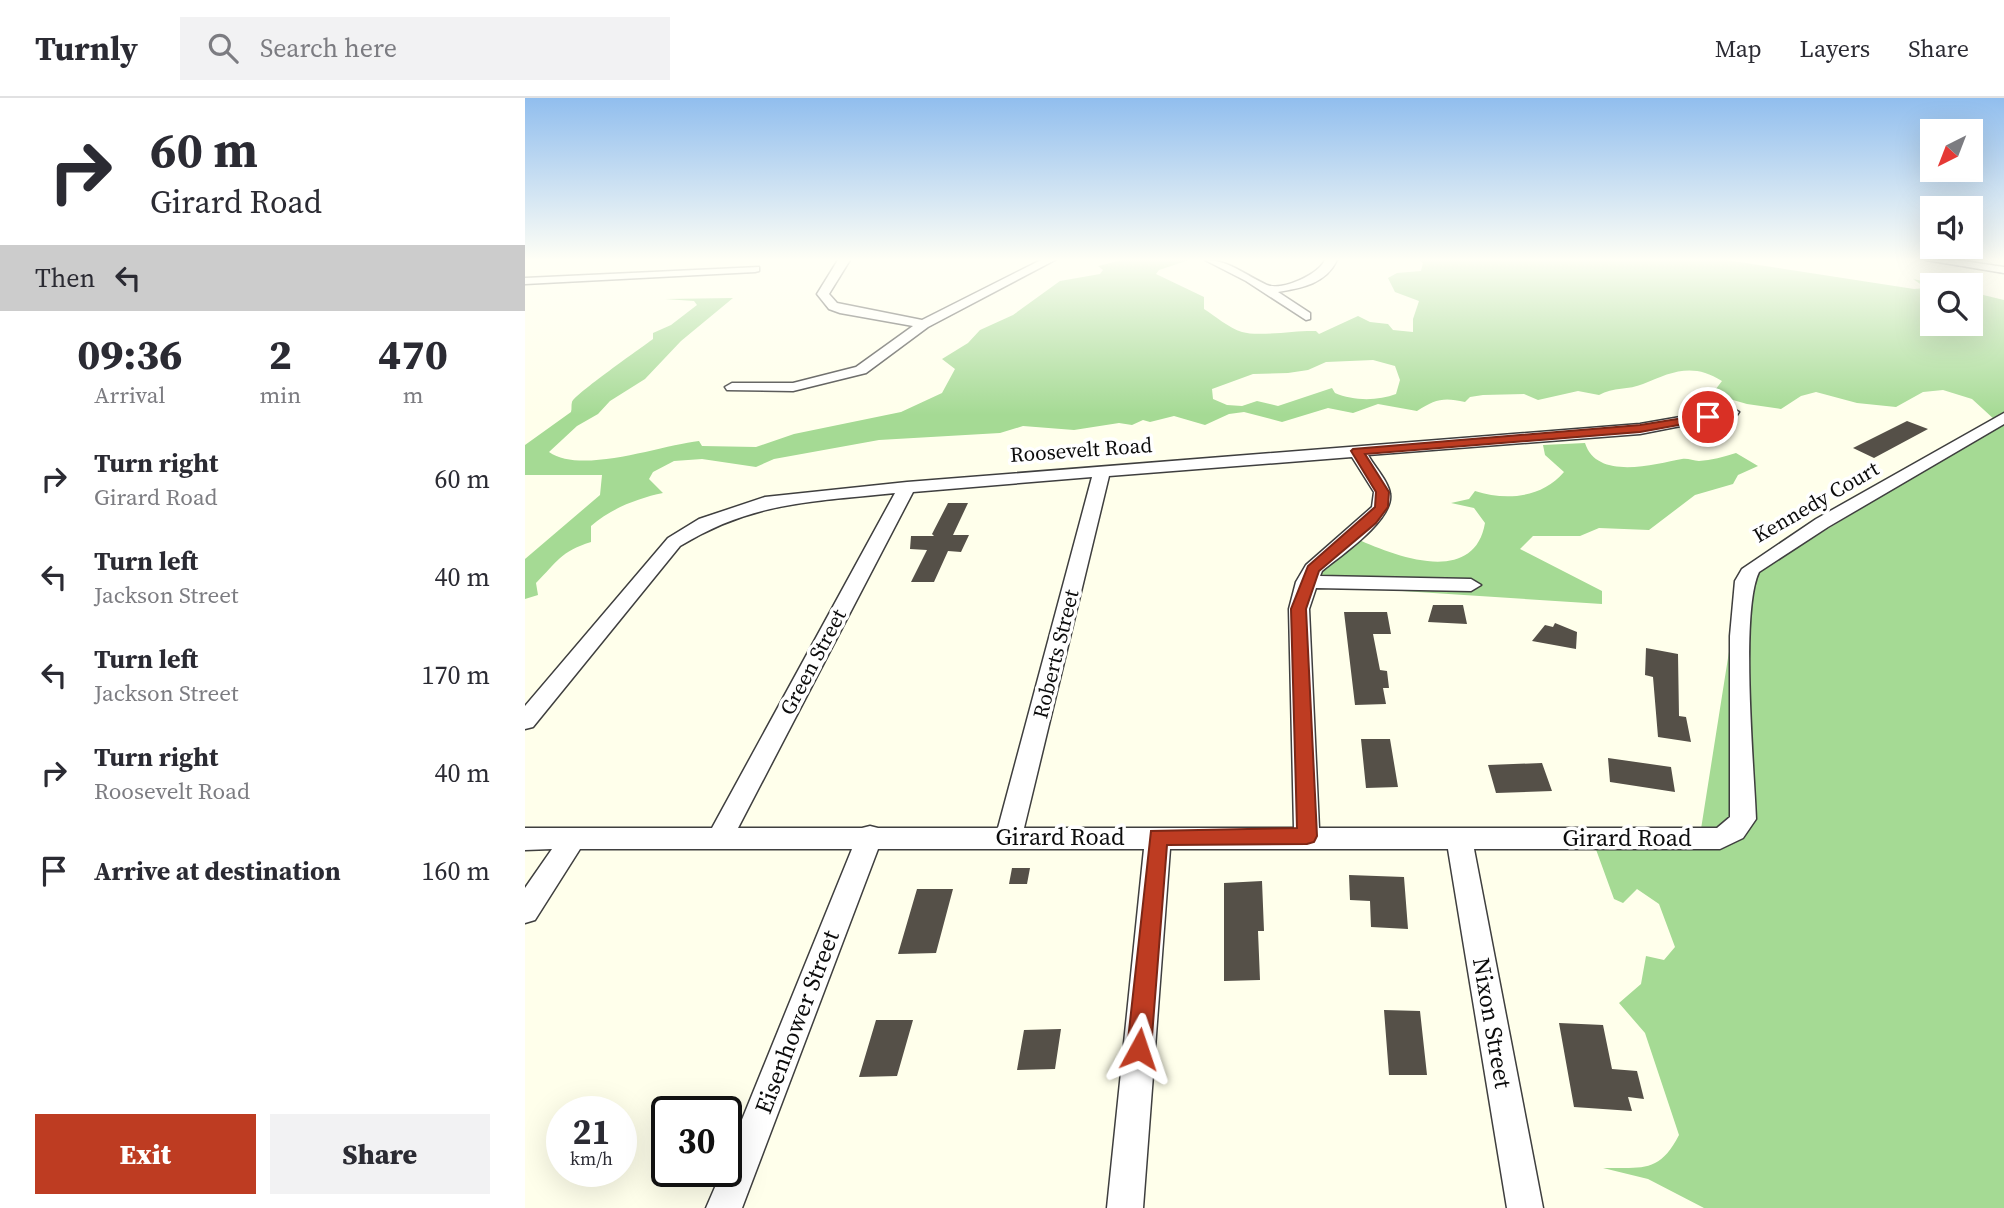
<!DOCTYPE html>
<style>
body{margin:0;font-family:"Source Serif 4",serif;background:#f2f2f3;color:#2b2b33;height:100vh;display:flex;flex-direction:column;font-size:26px;white-space:nowrap}
*{box-sizing:border-box;margin:0}
p{font-size:23px;color:#7c7c81}
.icon{flex:none;width:38px;height:38px;fill:none;stroke:currentColor;stroke-width:2;stroke-linecap:round;stroke-linejoin:round}
.map{position:relative;flex:1;overflow:hidden}
.details{display:flex;flex-direction:column;background:#fff;width:525px}
.details>*{flex:none}
.guide{background:#fff;color:#2b2b33;overflow:hidden}
.needle{width:46px;rotate:222deg}
.tools{position:absolute;left:1395px;top:21px;display:grid;gap:14px}
.tools a{display:grid;place-items:center;width:63px;height:63px;border-radius:0px;background:#fff;box-shadow:0 7px 28px #0002;font-size:35px}
.speed{position:absolute;left:21px;top:998px;display:flex;gap:14px;font-size:35px;font-weight:700;text-align:center}
.speed>*{display:grid;place-content:center;width:91px;height:91px;border-radius:50%;background:#fff;box-shadow:0 7px 28px #0002;line-height:1}
.speed small{font-size:18px;font-weight:400}
.speed .limit{border:4px solid #111;border-radius:10px;background:#fff;color:#111}
.pin{position:absolute;display:grid;place-items:center;width:60px;height:60px;color:#fff;margin:-30px;border:4px solid #fff;border-radius:50%;box-shadow:0 2px 7px #0007}
.me{position:absolute;width:77px;margin:-38px;rotate:5deg;stroke-linejoin:round;filter:drop-shadow(0 0 5px #0008)}
.turn{display:flex;align-items:center;gap:24px;height:147px;padding:0 35px;font-size:32px}
.turn .icon{width:91px;height:91px;stroke-width:2.5}
.turn b{display:block;font-size:49px;line-height:60px}
.then{display:flex;align-items:center;height:66px;padding:0 35px;background:#0003;gap:14px;font-size:26px}
.eta{display:flex;justify-content:space-evenly;align-items:center;height:119px;text-align:center}
.eta b{font-size:42px;font-weight:800;line-height:49px}
.button{display:flex;gap:14px;margin-top:auto;padding:14px 35px}
.button a{flex:1;height:80px;border-radius:0px;background:#be3c22;color:#fff;font-size:28px;font-weight:800;line-height:80px;text-align:center}
.button a+a{background:#f2f2f3;color:#2b2b33}
ul{padding:0;list-style:none}
li{display:flex;align-items:center;gap:21px;height:98px;padding:0 35px}
li div{flex:1}
li b{display:block;font-size:26px}
li em{font-style:normal}
header{display:flex;align-items:center;gap:42px;box-sizing:border-box;height:98px;padding:0 35px;background:#fff;border-bottom:2px solid #e1e1e2}
header strong{font-size:33px}
nav{display:flex;gap:38px;margin-inline-start:auto;font-size:24px}
.search{width:490px;height:63px;background:#f2f2f3;display:flex;align-items:center;gap:18px;box-sizing:border-box;padding:0 24px;border-radius:0px;color:#7c7c81;font-size:26px}
main{display:flex;flex:1;min-height:0}
.map>svg:first-child{display:block}
.forest{fill:#a5da94;fill-rule:evenodd}
.building{fill:#555048}
.lines{fill:none;stroke-linecap:round;stroke-linejoin:round}
.minor-casing{stroke:#3f3f3f;stroke-width:3}
.minor{fill:#fff;fill-rule:evenodd}
.route{fill:#be3c22;stroke:#7c2716;stroke-width:2}
.labels{text-anchor:middle;stroke-width:7;stroke-linejoin:round;paint-order:stroke}
.street-label{font-size:21px;fill:#0c0c0c;stroke:#fff}
.near-street-label{font-size:24px;fill:#0c0c0c;stroke:#fff}
</style>
<header>
<strong>Turnly</strong>
<div class="search"><svg class="icon" aria-label="search" viewBox="0 0 24 24"><circle cx="10" cy="10" r="6"/><path d="M15 15l6 6"/></svg>Search here</div>
<nav><a>Map</a><a>Layers</a><a>Share</a></nav>
</header>
<main>
<section class="details">
<div class="guide">
<div class="turn"><svg class="icon" aria-label="right" viewBox="0 0 24 24"><path d="M7 20v-9h11M14 6l5 5-5 5"/></svg><div><b>60 m</b>Girard Road</div></div>
<div class="then">Then<svg class="icon" aria-label="left" viewBox="0 0 24 24"><path d="M17 20v-9H6M10 6l-5 5 5 5"/></svg></div>
</div>
<div class="eta">
<div><b>09:36</b><p>Arrival</p></div>
<div><b>2</b><p>min</p></div>
<div><b>470</b><p>m</p></div>
</div>
<ul>
<li><svg class="icon" aria-label="right" viewBox="0 0 24 24"><path d="M7 20v-9h11M14 6l5 5-5 5"/></svg><div><b>Turn right</b><p>Girard Road</p></div><em>60 m</em></li>
<li><svg class="icon" aria-label="left" viewBox="0 0 24 24"><path d="M17 20v-9H6M10 6l-5 5 5 5"/></svg><div><b>Turn left</b><p>Jackson Street</p></div><em>40 m</em></li>
<li><svg class="icon" aria-label="left" viewBox="0 0 24 24"><path d="M17 20v-9H6M10 6l-5 5 5 5"/></svg><div><b>Turn left</b><p>Jackson Street</p></div><em>170 m</em></li>
<li><svg class="icon" aria-label="right" viewBox="0 0 24 24"><path d="M7 20v-9h11M14 6l5 5-5 5"/></svg><div><b>Turn right</b><p>Roosevelt Road</p></div><em>40 m</em></li>
<li><svg class="icon" aria-label="arrive" viewBox="0 0 24 24"><path d="M6 21V4h12l-3 4 3 4H6"/></svg><div><b>Arrive at destination</b></div><em>160 m</em></li>
</ul>
<div class="button"><a>Exit</a><a>Share</a></div>
</section>
<div class="map">
<svg width="1479" height="1110" viewBox="0 0 1479 1110">
<rect width="100%" height="100%" fill="#ffffeb"/>
<path class="forest" d="M597,162h67l-30,10 -3,4 48,23v12c11,7 25,19 38,23 17,5 54,-2 74,-1l3,3 39,-18 12,6 18,2 5,6 20,2v-13l6,-18 -24,-9 -7,-14 9,-5 24,-2 2,-8 -4,-3h307l188,29 12,-1 -13,-9 29,6h-10v39h39v-32l33,8v908h-300l-56,-29 -45,-11c39,-1 56,6 76,-33l-34,-102 -26,-30 22,-19 5,-28 18,4 11,-13 -16,-43 -22,-15 -14,14 -9,-4 -24,-66 111,-4 33,-209 10,-26 19,-26 220,-133 12,-15 -23,-21 -29,-9 -20,2 -27,15 -39,-4 -41,-11 -15,4 -20,13 -34,-5 -35,-10 10,-13c-29,-19 -51,-9 -79,3 -14,6 -30,3 -44,11l-21,-4 -40,9 -14,-6 -41,1 -13,2 -5,5c-21,-5 -30,-3 -48,9l-39,-7 -25,9 -25,-5 -46,14 -38,-10 -15,2 -24,11 -31,-9 -24,6 -7,-2 -11,5 -13,-2 -45,7 -51,-4 -23,7 -121,7 -105,19 -18,8 -54,-8 -28,2 -21,11 -4,7 14,14c-25,5 -53,16 -72,33v16c-31,10 -33,19 -55,41l2,12 -13,4v-40l75,-64 2,-20h-77v-30l46,-33c1,-3 0,-7 1,-10 3,-8 69,-54 81,-63v-6l18,-8 26,-20 -3,-4 -29,-2 68,-1 -52,43 -36,38 -35,22 -12,13 -21,12 -28,26c33,23 112,-7 150,-11l3,5 54,1 38,-13 107,-22 41,-19 13,-24 -13,-10 26,-16 12,-13 33,-15 47,-34 40,-7 3,-4 -5,-4zM848,262l22,6 5,14 -4,14c-18,7 -43,7 -61,-1l-3,-5 -54,18 -21,-5 -15,5 -15,-1 -14,-6 -1,-10 41,-15 35,-1 20,-3 18,-8z
M1060,345c12,38 70,21 97,16 6,-1 11,2 17,2 12,-1 25,-4 37,-8l22,13 -20,9 -5,9 -38,11 -46,35 -50,-2 -19,8h-47l-13,13 82,42v13l-293,-19 6,-18 42,-28c38,17 117,48 128,-16l-11,-15 -23,-5 18,-4 6,-8c31,10 67,7 89,-19l-19,-17 -2,-10z"/>
<path class="building" d="M1382,323l21,8 -54,29 -21,-10z
M423,405h20l-15,32h16l-8,17 -13,-1 -14,31h-23l16,-32 -17,-1 1,-13h23l-2,-2z
M908,507h30l4,19 -39,-2z
M819,514h43l4,22h-18l7,36 7,1 2,17h-6l3,16 -31,1z
M1030,525l22,9 -1,17 -44,-8 13,-16 8,2z
M1121,550l32,6 1,62 7,1 5,25 -33,-5 -5,-60 -8,-2z
M836,641h29l8,48 -32,1z
M1083,660l63,9 4,25 -65,-10z
M1017,665l10,28 -56,2 -8,-28z
M487,770h18l-3,16h-18z
M824,777l55,2 4,52 -37,-2 -1,-26 -20,-1z
M737,783l2,50h-6l2,49 -36,1v-98z
M392,791h36l-17,64 -38,1z
M859,912l36,1 7,64h-38z
M351,922h37l-16,56 -38,1z
M1034,925l44,2 9,44 25,2 7,28 -16,-2 4,14 -58,-4z
M536,931l-6,40 -38,1 7,-40z"/>
<g class="lines">
<defs>
<path id="minor" d="M313,162h12l-21,34 8,9 85,17 119,-60h14l-127,67 -62,46 -73,18 -66,-1 -2,-3 7,-4h61l63,-16 57,-41 -73,-13 -11,-4 -12,-15z
M680,162c24,0 40,15 62,25 15,6 51,-10 58,-25h12c-11,24 -36,28 -59,32l32,21v6l-4,1 -60,-39z
M1401,162h30l48,7v6z
M234,169v4l-4,1 -230,12v-6z
M1207,310l7,4 -2,3 -97,19 -272,21c6,11 21,27 22,39 4,26 -50,62 -68,77l-2,5 151,3 10,6 -10,6 -155,-3 -7,21 10,219h398l13,-11v-181l5,-55 7,-12 74,-50 188,-106v11l-176,103 -69,45c-19,39 -5,196 -3,247l-13,19 -23,11h-246l69,359h-36l-59,-359h-278l-27,359h-36l37,-359h-266l-136,359h-36l16,-37h4v-12l126,-310h-272l-45,71 -10,3v-35l27,-39 -27,1v-22h187l183,-335c-82,9 -142,8 -215,53l-147,181 -8,2v-23l143,-168 31,-19 66,-22 142,-15 733,-58zM827,359l22,35 -2,15 -66,58 -10,17 -7,27 5,219h-270l85,-352zM567,379l-94,351h-120l-8,-2 -8,2h-124l175,-336z"/>
</defs>
<use href="#minor" class="minor-casing"/>
<use href="#minor" class="minor"/>
</g>
<linearGradient id="sky" x2="0" y2="1"><stop stop-color="#91beee"/><stop offset="0.51" stop-color="#fffff6"/><stop offset="1" stop-color="#fffff6" stop-opacity="0"/></linearGradient>
<rect width="1479" height="317" fill="url(#sky)"/>
<path class="route" d="M1183,316l4,1v4l-72,13 -275,22 24,38 -1,15 -12,16 -57,48 -13,38 11,227 -3,6 -7,2 -140,1 -16,204 -3,8 -9,4 -8,-4 -4,-8 24,-218 146,-3 -6,-219 17,-43 67,-59 1,-15 -25,-41 2,-2 287,-24z"/>
<g class="labels">
<g class="street-label">
<text transform="translate(556 352) rotate(-4)" y="7">Roosevelt Road</text>
<text transform="translate(1291 404) rotate(-30)" y="7">Kennedy Court</text>
<text transform="translate(531 556) rotate(-76)" y="7">Roberts Street</text>
<text transform="translate(288 564) rotate(-62)" y="7">Green Street</text>
</g>
<g class="near-street-label">
<text x="535" y="747">Girard Road</text>
<text x="1102" y="748">Girard Road</text>
<text transform="translate(272 924) rotate(-69)" y="8">Eisenhower Street</text>
<text transform="translate(967 925) rotate(80)" y="8">Nixon Street</text>
</g>
</g>
</svg>
<div class="tools">
<a><svg class="needle" viewBox="-14 -14 28 28"><path d="M0-13l5 13h-10z" fill="#e53935"/><path d="M0 13l5-13h-10z" fill="#7c7c81"/></svg></a>
<a><svg class="icon" aria-label="sound" viewBox="0 0 24 24"><path d="M4 9h4l5-4v14l-5-4H4zM17 9q2 3 0 6"/></svg></a>
<a><svg class="icon" aria-label="search" viewBox="0 0 24 24"><circle cx="10" cy="10" r="6"/><path d="M15 15l6 6"/></svg></a>
</div>
<div class="speed"><div>21<small>km/h</small></div><div class="limit">30</div></div>
<div class="pin" style="left:1183px;top:319px;background:#d93025"><svg class="icon" aria-label="arrive" viewBox="0 0 24 24"><path d="M6 21V4h12l-3 4 3 4H6"/></svg></div>
<svg class="me" style="left:614px;top:951px" viewBox="-20 -20 40 40"><path d="M0-17L14 15 0 8-14 15z" fill="#be3c22" stroke="#fff" stroke-width="4"/></svg>
</div>
</main>
